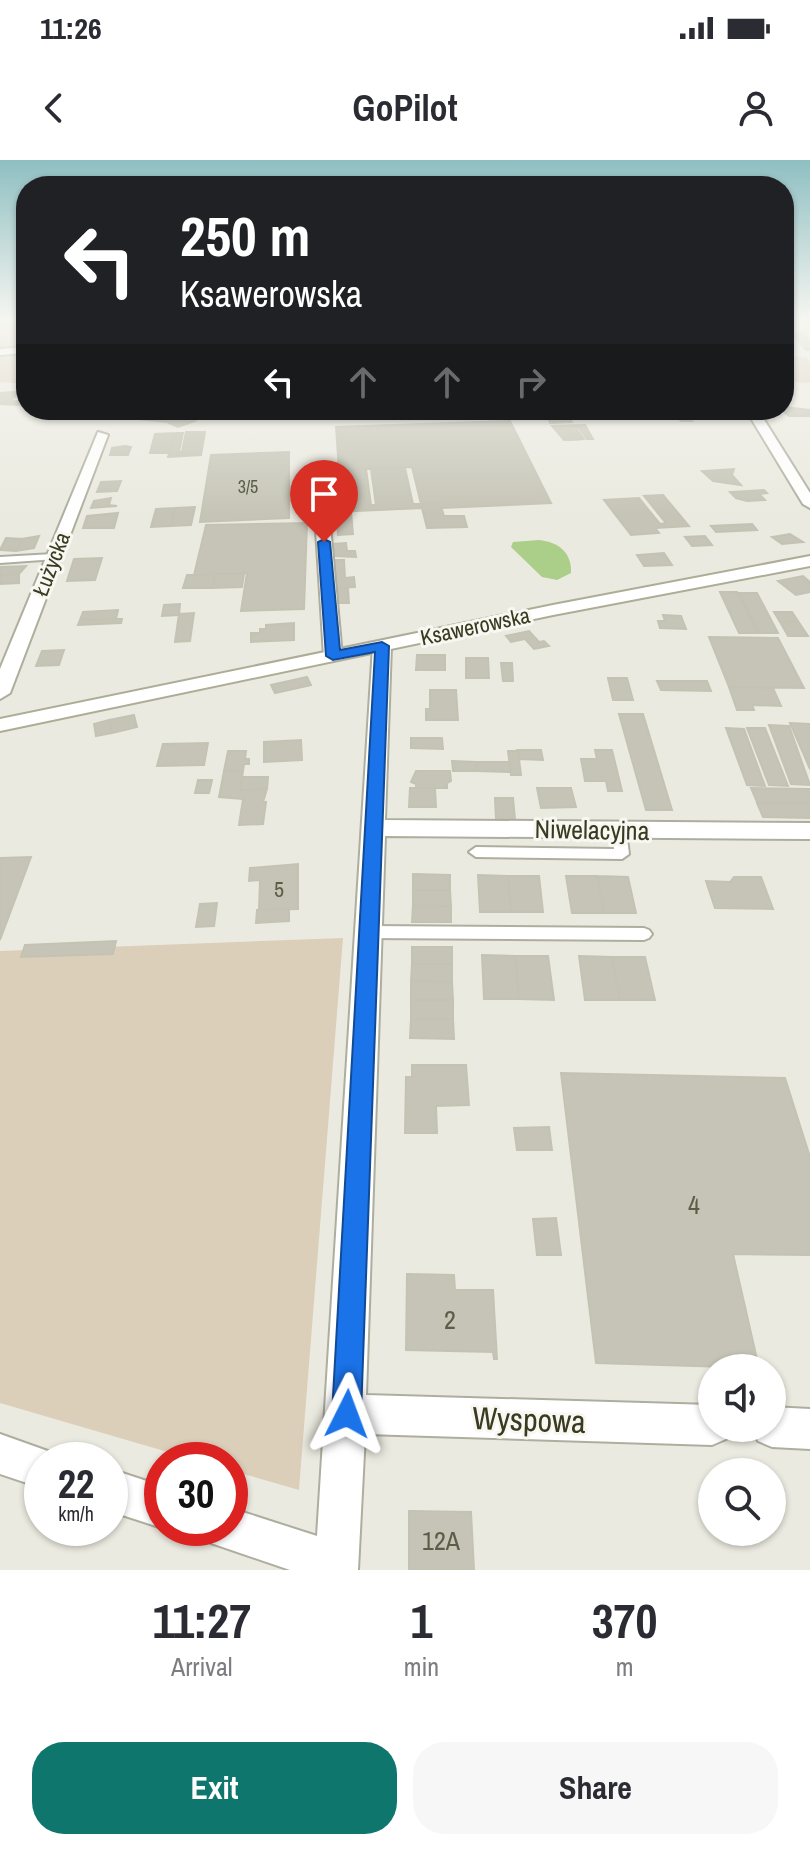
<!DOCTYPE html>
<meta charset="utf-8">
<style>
body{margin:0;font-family:"Archivo Narrow",sans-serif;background:#f7f7f7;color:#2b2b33;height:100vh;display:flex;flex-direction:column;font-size:30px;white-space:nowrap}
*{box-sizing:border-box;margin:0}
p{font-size:26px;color:#7c7c81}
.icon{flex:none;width:44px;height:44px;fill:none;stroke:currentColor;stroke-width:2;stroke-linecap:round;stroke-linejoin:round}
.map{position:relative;height:1410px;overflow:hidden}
.sheet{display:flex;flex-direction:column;background:#fff;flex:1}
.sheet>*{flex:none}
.hud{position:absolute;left:16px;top:16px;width:778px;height:244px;border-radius:32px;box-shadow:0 2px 6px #0004;background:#202124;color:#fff;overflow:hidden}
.controls{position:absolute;left:698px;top:1194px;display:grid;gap:16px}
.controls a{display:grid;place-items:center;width:88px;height:88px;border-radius:50%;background:#fff;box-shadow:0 2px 6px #0004;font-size:40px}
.speed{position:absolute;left:24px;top:1282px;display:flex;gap:16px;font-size:40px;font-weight:700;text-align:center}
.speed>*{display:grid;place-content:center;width:104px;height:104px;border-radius:50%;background:#fff;box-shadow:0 2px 6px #0004;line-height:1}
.speed small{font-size:20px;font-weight:400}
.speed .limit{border:12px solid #d22;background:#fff;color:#111}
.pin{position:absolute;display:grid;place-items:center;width:68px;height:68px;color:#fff;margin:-82px -34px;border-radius:50% 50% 50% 0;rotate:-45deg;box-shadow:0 0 8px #0007}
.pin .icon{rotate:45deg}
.me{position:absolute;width:88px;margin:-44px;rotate:3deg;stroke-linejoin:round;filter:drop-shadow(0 0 6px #0008)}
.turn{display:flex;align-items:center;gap:28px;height:168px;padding:0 32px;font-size:36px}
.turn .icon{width:104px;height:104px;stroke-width:2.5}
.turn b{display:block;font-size:56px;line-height:68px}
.lanes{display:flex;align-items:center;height:76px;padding:0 32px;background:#0003;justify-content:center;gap:40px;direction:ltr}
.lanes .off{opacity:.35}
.eta{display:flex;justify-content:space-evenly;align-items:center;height:136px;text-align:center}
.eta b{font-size:48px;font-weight:800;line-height:56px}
.cta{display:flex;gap:16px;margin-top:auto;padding:16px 32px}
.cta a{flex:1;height:92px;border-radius:32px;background:#0f766e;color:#fff;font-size:32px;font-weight:800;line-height:92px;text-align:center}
.cta a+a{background:#f7f7f7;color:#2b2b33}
.status{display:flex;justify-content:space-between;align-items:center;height:56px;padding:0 40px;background:#fff;direction:ltr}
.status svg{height:22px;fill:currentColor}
header{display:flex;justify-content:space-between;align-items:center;height:104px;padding:0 32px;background:#fff;font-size:36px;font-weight:800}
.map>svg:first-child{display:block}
.green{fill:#dccfba}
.water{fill:#abcf89}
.building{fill:#c5c4b6;stroke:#c4c3b3;stroke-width:2}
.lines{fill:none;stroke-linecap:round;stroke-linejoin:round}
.lane-casing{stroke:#aeae9f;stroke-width:4}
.street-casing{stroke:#aeae9f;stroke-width:4}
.secondary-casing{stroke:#adad97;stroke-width:4}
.lane{fill:#fff;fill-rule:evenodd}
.street{fill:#fff;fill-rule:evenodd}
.secondary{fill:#fff;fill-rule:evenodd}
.route{fill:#1a73e8;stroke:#114b97;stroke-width:2}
.labels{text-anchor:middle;stroke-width:6;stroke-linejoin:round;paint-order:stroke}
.far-number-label{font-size:18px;fill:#5c5d46}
.far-street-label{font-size:22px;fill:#393b21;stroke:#f8f7f1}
.number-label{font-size:22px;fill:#5c5d46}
.street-label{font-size:26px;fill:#393b21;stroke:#f8f7f1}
.near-number-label{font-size:26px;fill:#5c5d46}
.near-street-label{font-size:32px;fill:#393b21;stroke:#f8f7f1}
</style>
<div class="status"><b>11:26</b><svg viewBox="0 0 49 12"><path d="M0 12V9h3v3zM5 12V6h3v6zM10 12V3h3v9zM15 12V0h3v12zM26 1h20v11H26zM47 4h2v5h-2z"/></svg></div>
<header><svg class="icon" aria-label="back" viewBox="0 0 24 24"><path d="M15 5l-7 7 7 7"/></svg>GoPilot<svg class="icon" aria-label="person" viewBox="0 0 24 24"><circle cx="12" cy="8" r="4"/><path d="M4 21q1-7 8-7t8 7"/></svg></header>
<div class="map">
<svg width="810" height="1410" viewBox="0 0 810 1410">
<rect width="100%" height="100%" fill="#ebeae0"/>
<path class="green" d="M0,163h26v61l-26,-2z
M784,196l22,1 4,5v21l-26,-1z
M343,778l-44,552 -69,-20v-10h-35l-195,-57v-452z"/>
<path class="water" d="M539,380c20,2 33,13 32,33l-14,7 -15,-3 -31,-30 2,-5z"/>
<path class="building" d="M791,173h12l7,8v9h-4z
M26,231v3l-13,3 -2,4 15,1 -5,3 -21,-1v-11z
M784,247l26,3v6h-21l-7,-6z
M128,250l49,4 18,7 -17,6 -11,-5 -48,-5z
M694,251l4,3 -12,1 6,6h-11l-10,-9z
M568,255l4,7 -22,1 -3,-7z
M510,261l41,82 -109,5 -2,-5 -19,1 -9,-37 -73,3 -3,-43z
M585,265l8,14h-6l-8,-11h-3l8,11 -9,1 -10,-11 7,11h-8l-12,-14z
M186,272h19l-4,23 -33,2 8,-24h7l-4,19h3z
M174,273l-5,20h-19l5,-19z
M125,286l6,1 -3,8h-18l2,-7z
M289,292v66l-89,4 11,-67z
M405,308l8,36h8l1,4 -87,4 -3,-41 34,-2 5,36h5l-5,-36z
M734,309l-2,6 9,10 -28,-4 -11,-10z
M121,321l-4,10 -20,1 4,-10z
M764,330l3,3 -8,1 6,6 -18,1 -11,-3 -6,-6z
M663,335l26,31 -34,2 4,5 -28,2 -27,-35 35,-2 21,26 6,-1 -22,-27z
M111,338l-2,7 8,1 -26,2 3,-7z
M440,343l4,13h20l3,11 -40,1 -6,-24z
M195,347l-4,18 -20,1 4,-18z
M175,348l-4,18 -20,1 5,-18z
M351,352l2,22 -15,1 -2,-22z
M118,353l-4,15h-31l4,-12z
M307,363l-3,86 -63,2 6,-38 -53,2 12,-50z
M752,364l5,6 -41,2 -5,-6z
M790,374l13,8 -21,2 -10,-7z
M39,376l-5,12 -18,3 6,-12z
M705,376l7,9 -20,1 -7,-9z
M6,378l16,1 -6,12 -16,-1z
M346,383l1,8h8l1,6 -23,-1 -1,-12z
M664,393l8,12 -28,1 -7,-11z
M102,398l-7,22 -28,1 7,-22z
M334,400h10l1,18 9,-1 1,10 -19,1z
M26,406l-7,8 -19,1v-8z
M19,414v9l-19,1v-9z
M215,414h29l-2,13 -30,1z
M215,414l-3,14h-29l4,-13z
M803,416l7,6v10l-14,3 -18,-14z
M336,428h12l1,15h-12z
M720,432h17l21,41h-19z
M739,433h18l21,40h-18z
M180,444l-1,11 -17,1 2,-11z
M118,450l-2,9 -36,1 3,-8z
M774,452h18l6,9 -18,1z
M194,453l-4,28 -15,1 4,-28z
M663,455l18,1 5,13 -26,-1 -2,-7h7z
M116,459h6l-1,4 -43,2 2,-5z
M798,461l10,15h-20l-8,-14z
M294,463v17l-43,2v-9h9v-4h6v-4z
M529,471l10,11 5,-1 5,5 -15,3 -9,-10 -14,3 -5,-6z
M709,477l69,1 26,50 -75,-1z
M64,490l-5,15 -23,1 6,-15z
M417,495h28v15h-29z
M466,498h22l1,20h-23z
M501,503h11l1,18h-10z
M307,517l4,8 -36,8 -4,-8z
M608,518h19l6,22h-20z
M657,521h50l4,10 -50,-1z
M729,527l44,1 8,18 -29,-1 2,5h-17z
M430,530h26l2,30h-32v-11h4z
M619,554h24l29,96h-26z
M134,555l3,12 -25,6 -3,-13z
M109,560l3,13 -16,3 -2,-12z
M790,563l20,1v45z
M769,565l20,1 21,59 -19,-1z
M726,568l18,1 21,57 -18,-1z
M747,568h18l23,58 -19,-1z
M411,578h31l1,11 -32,-1z
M301,580l1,20 -38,2v-20z
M208,583l-4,22 -47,1 6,-22z
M517,590h24l2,10 -24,-1z
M595,590h17l10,41h-14l-2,-10h-21l-4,-22h16z
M228,591h18l-1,8h4v5h-5l-1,7h-19z
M508,591h10l3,24h-10z
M452,601l24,1 1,9h-24z
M476,602h34l1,10 -34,-1z
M224,611h19l-3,19 27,-1 -4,13h3l-3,22 -24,1 4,-26 -24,-2z
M416,611h34l1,10 -4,2v5h-31v-4l-5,-2z
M242,617h26l-1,12 -27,1z
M198,620h14l-3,13h-14z
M410,628h25l1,19h-27z
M537,628h34l5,19 -35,1z
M751,628l59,1v13h-53z
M495,638h18l2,21h-19z
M757,643h53v15l-47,-1z
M31,697l-31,83v-82z
M298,704v45l-39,1 1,-30 -11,1 1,-13z
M413,714l37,1v15h-37z
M478,715l30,1 3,36h-31z
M508,716h31l4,36h-32z
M566,716h31l7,37h-32z
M597,716l31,1 8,36h-32z
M734,717h27l12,32 -58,-1 -9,-27 24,1z
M413,730h37l1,16 -38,-1z
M217,743l-3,23 -18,1 4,-23z
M413,745l38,1v16h-39z
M289,748v13l-33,2 1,-13z
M116,781l-3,13 -92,3 4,-12z
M412,787h40v17h-40z
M482,795l33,1 4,43h-35z
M515,796h33l6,44 -35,-1z
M579,796l33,1 8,43h-35z
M612,797h33l10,43h-35z
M412,804h40v18l-41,-1z
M411,821l41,1 1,18h-42z
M411,840h42v19h-42z
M411,859h42l1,20 -44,-1z
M412,905h54l3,40 -33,1 1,27h-32l1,-56h6z
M561,913l224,5 25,79v98l-77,-1 26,114 -163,-5z
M549,967l3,23h-35l-3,-22z
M556,1058l5,37h-24l-4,-36z
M407,1114l47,1 1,15h38l4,69h-3l-1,-7 -87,-2z
M409,1351l62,1 3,58h-65z"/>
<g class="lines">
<defs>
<path id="lane" d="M53,394l3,1v4l-56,4v-6z
M619,666l7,5 3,23 -7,5 -146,-2 -7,-5 7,-5 138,2 -2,-18z
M369,766l275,2 5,2 3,4 -3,4 -5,2 -275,-2 -5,-2 -3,-4 3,-4z"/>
<path id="street" d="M26,187v6l-26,2v-6z
M517,250h50c-11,6 -39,6 -50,0z
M746,250h12l52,83v15l-7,-4z
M98,272l10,3 -98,258 -10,6v-30z
M322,350l7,4 13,142 -9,5 -9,-5 -9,-142z
M382,481l9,5 -6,174 425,3v16l-425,-3 -19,559 346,10v23h18l-4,11 -14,6 -347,-11 -7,136h-68l-79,-27 -6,-15h25v-20l87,28 56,-890z
M772,1247l38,2v40l-38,-2 -14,-6 -5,-13h19z
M0,1274l56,20 3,6h-17v28l-42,-14z
M110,1309l52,17v42l-52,-17z"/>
<path id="secondary" d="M810,396v10l-257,49 -553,116v-12l553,-114z"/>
</defs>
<use href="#lane" class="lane-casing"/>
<use href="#street" class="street-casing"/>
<use href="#secondary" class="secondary-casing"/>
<use href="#lane" class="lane"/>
<use href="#street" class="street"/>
<use href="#secondary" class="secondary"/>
</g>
<linearGradient id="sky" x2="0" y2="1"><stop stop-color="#8fbfc2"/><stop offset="0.45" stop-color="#f6f6f1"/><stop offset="1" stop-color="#f6f6f1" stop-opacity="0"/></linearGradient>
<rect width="810" height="355" fill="url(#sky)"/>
<path class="route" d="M324,379l6,3 10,108 42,-8 7,4 -28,768 -4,10 -10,5 -11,-5 -4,-10 43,-762 -42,8 -7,-4 -8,-114z"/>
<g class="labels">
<g class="far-number-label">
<text x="248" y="333">3/5</text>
</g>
<g class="far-street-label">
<text transform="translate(51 404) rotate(-69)" y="8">Łużycka</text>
<text transform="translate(475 466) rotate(-12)" y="8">Ksawerowska</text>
</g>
<g class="number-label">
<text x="279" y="737">5</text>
</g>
<g class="street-label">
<text transform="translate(592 670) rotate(1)" y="9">Niwelacyjna</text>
</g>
<g class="near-number-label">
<text x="694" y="1054">4</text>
<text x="450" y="1169">2</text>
<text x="441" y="1390">12A</text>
</g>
<g class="near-street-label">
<text transform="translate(529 1260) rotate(2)" y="11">Wyspowa</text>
</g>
</g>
</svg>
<div class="controls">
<a><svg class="icon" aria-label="sound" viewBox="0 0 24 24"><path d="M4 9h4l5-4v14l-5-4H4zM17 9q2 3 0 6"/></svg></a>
<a><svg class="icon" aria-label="search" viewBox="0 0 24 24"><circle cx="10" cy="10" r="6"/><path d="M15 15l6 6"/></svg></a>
</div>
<div class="speed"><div>22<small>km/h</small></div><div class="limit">30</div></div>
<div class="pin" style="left:324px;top:382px;background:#d93025"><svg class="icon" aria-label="arrive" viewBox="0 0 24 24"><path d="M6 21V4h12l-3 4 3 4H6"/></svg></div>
<svg class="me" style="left:347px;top:1254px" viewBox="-20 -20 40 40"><path d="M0-17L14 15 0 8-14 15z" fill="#1a73e8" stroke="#fff" stroke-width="4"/></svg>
<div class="hud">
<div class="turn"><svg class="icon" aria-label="left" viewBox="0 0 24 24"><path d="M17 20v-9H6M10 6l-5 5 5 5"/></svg><div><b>250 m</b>Ksawerowska</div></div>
<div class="lanes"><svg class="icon" aria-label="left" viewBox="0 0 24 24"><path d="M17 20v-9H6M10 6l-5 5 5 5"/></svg><svg class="icon off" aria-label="ahead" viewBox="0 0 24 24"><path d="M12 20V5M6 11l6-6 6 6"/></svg><svg class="icon off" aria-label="ahead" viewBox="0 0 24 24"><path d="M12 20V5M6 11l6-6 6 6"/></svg><svg class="icon off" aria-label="right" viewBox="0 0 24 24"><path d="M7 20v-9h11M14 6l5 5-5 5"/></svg></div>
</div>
</div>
<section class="sheet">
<div class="eta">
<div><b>11:27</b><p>Arrival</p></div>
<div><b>1</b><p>min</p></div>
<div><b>370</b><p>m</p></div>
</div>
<div class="cta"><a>Exit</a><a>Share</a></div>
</section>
